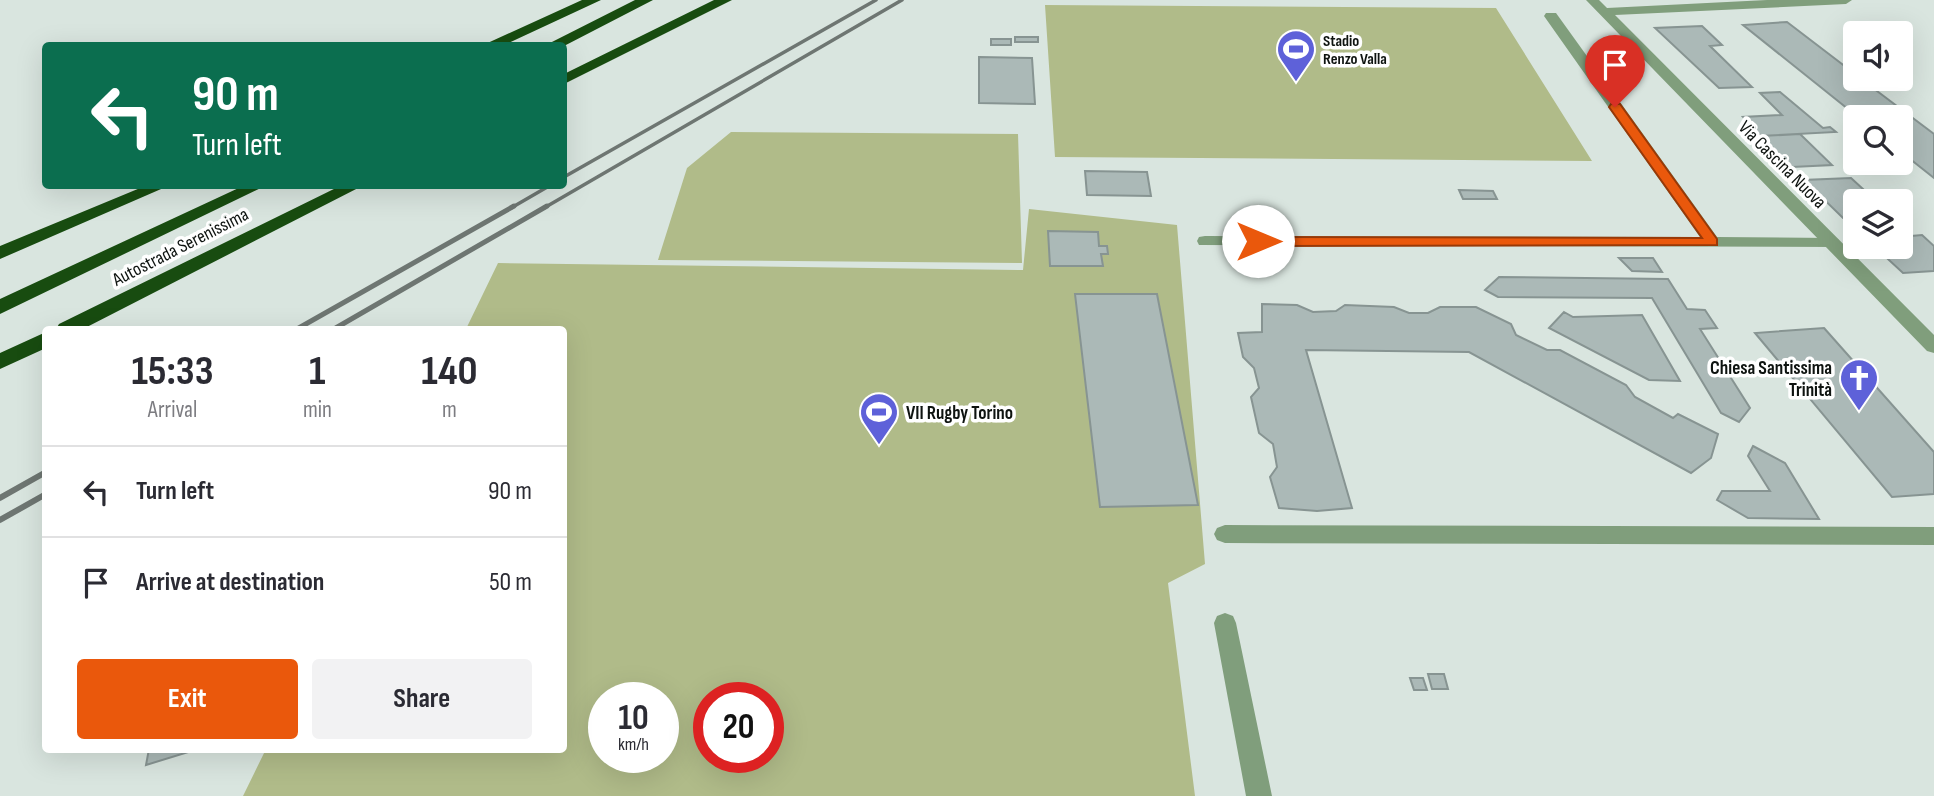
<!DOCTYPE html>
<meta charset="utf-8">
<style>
body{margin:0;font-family:"Sofia Sans Condensed",sans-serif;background:#f2f2f3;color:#2b2b33;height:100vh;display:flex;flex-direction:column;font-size:26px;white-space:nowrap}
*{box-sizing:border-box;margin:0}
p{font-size:23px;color:#7c7c81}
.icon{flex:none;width:38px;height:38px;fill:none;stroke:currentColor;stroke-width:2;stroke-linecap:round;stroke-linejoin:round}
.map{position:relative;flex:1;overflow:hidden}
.details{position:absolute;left:42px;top:326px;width:525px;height:427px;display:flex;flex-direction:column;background:#fff;border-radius:7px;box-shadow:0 7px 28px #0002}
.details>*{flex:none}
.hud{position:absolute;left:42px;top:42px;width:525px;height:147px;border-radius:7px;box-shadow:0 7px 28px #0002;background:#0b6e4f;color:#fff;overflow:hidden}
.buttons{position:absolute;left:1843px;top:21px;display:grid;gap:14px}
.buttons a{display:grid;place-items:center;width:70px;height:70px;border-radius:7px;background:#fff;box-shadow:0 7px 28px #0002;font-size:35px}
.speed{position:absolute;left:588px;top:682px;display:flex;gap:14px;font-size:35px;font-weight:700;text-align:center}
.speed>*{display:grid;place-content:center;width:91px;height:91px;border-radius:50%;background:#fff;box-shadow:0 7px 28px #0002;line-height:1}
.speed small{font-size:18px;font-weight:400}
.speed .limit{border:10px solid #d22;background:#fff;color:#111}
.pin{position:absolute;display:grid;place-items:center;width:60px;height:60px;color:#fff;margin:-72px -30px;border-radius:50% 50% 50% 0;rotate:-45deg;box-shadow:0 0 7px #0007}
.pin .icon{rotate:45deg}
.me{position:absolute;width:77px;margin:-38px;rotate:90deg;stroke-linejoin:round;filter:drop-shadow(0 0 5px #0008)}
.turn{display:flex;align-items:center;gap:24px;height:147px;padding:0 35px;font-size:32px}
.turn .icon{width:91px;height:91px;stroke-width:2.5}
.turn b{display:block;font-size:49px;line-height:60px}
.eta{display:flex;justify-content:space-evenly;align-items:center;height:119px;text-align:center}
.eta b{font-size:42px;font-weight:700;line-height:49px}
.action{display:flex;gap:14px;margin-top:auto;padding:14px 35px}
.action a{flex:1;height:80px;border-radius:7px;background:#ea580c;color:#fff;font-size:28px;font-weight:700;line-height:80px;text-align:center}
.action a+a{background:#f2f2f3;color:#2b2b33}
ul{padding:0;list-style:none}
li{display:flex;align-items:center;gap:21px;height:91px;padding:0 35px;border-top:2px solid #e1e1e2}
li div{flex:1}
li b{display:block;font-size:26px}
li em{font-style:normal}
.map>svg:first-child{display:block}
.green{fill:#b0bb89;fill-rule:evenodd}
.building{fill:#abb9b7;stroke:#879492;stroke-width:2}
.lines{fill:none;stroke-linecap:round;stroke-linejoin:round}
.service{fill:#809e7c;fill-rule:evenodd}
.minor{fill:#809e7c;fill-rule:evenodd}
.motorway{fill:#184c10;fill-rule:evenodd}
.rail-far2{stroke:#6e7672;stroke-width:3.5}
.rail-far1{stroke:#6e7672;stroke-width:5}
.rail{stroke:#6e7672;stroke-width:6}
.route{fill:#ea580c;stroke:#983908;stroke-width:2}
.labels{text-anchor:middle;stroke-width:7;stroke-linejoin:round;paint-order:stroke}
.far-poi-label{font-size:16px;font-weight:bold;fill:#0e1310;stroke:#fff;text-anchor:start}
.street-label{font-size:19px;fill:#0e1310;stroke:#fff}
.poi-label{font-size:19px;font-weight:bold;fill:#0e1310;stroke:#fff;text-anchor:end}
</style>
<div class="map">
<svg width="1934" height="796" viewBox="0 0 1934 796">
<rect width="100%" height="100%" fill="#d9e5df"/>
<path class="green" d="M1045,5l451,3 96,153 -537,-4z
M731,132l287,2 4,129 -364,-3 29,-92z
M1029,209l148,16 28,339 -37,19 27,213h-952l23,-47h298v-420h-98l32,-66 525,7zM604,698h59v60h-59zM709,698h59v60h-59z"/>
<path class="building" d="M1787,22l68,52v5h6l73,55v44l-34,-27v-34h-42l-115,-92z
M1702,26l20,19 -12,1 42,41 -33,1 -64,-60z
M1015,37h23v5h-23z
M991,39h20v6h-20z
M979,57l53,1 3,46 -56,-1z
M1780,92l43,36 7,-1 6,5 -75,4 -18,-19 39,-2 -22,-22z
M1800,134l32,31 -40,2 -31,-31z
M1085,171l62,1 4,24 -64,-1z
M1851,178l25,23h-21v16l-12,1 -39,-38z
M1459,190l34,1 4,8h-34z
M1048,231l50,1 1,14h8l1,8h-7l2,12h-53z
M1922,235l12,11v25l-31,2 -28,-26h25v-10z
M1619,258h34l9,14 -30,-1z
M1499,277l169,2 19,30 18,1 12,18 -17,1 50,79 -11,14 -18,-9 -69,-115 -154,-1 -13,-7z
M1075,294h82l41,211 -98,2z
M1262,304l35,1 16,7 23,-1 9,-6 49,2 15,6h19l12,-6h36l35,17 5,11 31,15h13l66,35 9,12 38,21 5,-4 40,20 -7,24 -20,15 -222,-121 -163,-2 46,158 -35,3 -38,-3 -9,-31 7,-10 -4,-23 -14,-11 -8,-36 8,-9 -5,-20 -11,-11 -5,-24 24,-1z
M1564,312l9,5 69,-2 38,66 -31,-1 -100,-52z
M1824,328l110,124v42l-42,3 -137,-164z
M1753,446l32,17 34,56 -71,-1 -31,-18 5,-9h48l-22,-35z
M1428,674h16l4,15h-16z
M1410,678h13l4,12h-13z
M149,749h49l-52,16z"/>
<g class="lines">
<path class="service" d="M1546,13h10l161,224 115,1 6,1 2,4 -2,4 -639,-2 -2,-4 2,-4 6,-1 495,1 -156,-221z"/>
<path class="minor" d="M1586,0h13l8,8 160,-8h85l-6,4 -231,11 319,320v18l-7,-2z
M1225,525l709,2v18l-709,-2 -8,-3 -3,-6 3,-6z
M1225,613l8,3 3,7 36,173h-26l-32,-173 3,-7z"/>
<path class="motorway" d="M582,0h19l-99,46h-21z
M635,0h18l-89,46h-20z
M714,0h18l-168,84v-10z
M145,186h23l-168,73v-13z
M243,186h22l-265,128v-15z
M340,186h22l-279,143h-27l3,-5z
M46,332v16l-46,21v-16z"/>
<path class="rail-far2" d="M564,177l312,-177
M511,208l38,-22
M544,208l358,-208"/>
<path class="rail-far1" d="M297,329l217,-123
M334,329l213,-123"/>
<path class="rail" d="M0,498l46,-26
M0,520l46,-26"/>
</g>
<path class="route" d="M1611,104h9l97,135v6l-459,1 -7,-5 7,-4 444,1 -93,-131z"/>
<defs>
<symbol id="stadium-pin" viewBox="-11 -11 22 30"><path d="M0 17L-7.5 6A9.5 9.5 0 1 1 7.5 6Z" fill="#5e61d9" stroke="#fff"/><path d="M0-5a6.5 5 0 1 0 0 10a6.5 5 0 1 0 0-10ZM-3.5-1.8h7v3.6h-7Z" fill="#fff"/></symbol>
<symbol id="church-pin" viewBox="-11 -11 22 30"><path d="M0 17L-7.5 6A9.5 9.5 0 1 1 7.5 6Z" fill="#5e61d9" stroke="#fff"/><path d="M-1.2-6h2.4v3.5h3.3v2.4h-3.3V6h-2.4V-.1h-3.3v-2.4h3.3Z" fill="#fff"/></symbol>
</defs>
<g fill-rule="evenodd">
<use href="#stadium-pin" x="1274" y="27" width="44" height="60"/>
<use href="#church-pin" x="1837" y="356" width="44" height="60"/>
<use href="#stadium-pin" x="857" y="390" width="44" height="60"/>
</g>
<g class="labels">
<g class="far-poi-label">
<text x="1323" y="46">Stadio<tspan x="1323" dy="18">Renzo Valla</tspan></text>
</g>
<g class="street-label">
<text transform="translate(1783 164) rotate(45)" y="7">Via Cascina Nuova</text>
<text transform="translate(180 246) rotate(-27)" y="7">Autostrada Serenissima</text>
</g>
<g class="poi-label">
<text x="1832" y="374">Chiesa Santissima<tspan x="1832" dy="22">Trinità</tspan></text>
<text x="906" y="419" text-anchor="start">VII Rugby Torino</text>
</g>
</g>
</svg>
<div class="buttons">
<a><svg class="icon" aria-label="sound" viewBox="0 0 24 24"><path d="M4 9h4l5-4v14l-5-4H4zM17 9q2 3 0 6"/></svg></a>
<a><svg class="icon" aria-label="search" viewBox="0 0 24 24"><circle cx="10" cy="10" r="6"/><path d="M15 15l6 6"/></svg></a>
<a><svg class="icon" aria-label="layers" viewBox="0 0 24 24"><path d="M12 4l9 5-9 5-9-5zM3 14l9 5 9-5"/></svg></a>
</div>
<div class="speed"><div>10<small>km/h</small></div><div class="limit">20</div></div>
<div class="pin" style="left:1615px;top:107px;background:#d93025"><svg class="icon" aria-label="arrive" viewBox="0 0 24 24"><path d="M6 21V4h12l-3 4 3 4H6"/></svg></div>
<svg class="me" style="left:1258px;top:241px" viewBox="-20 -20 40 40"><circle r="19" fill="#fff"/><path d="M0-13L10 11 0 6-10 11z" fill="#ea580c"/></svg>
<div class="hud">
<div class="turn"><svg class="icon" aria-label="left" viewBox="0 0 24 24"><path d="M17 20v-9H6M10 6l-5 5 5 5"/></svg><div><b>90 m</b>Turn left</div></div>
</div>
<section class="details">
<div class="eta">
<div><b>15:33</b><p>Arrival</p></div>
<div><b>1</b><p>min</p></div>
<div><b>140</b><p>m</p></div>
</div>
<ul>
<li><svg class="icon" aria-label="left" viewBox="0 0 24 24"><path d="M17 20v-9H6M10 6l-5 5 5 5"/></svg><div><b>Turn left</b></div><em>90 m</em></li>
<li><svg class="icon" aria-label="arrive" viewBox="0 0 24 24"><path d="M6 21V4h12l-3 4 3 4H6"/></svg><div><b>Arrive at destination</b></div><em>50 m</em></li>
</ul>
<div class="action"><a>Exit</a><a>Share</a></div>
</section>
</div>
